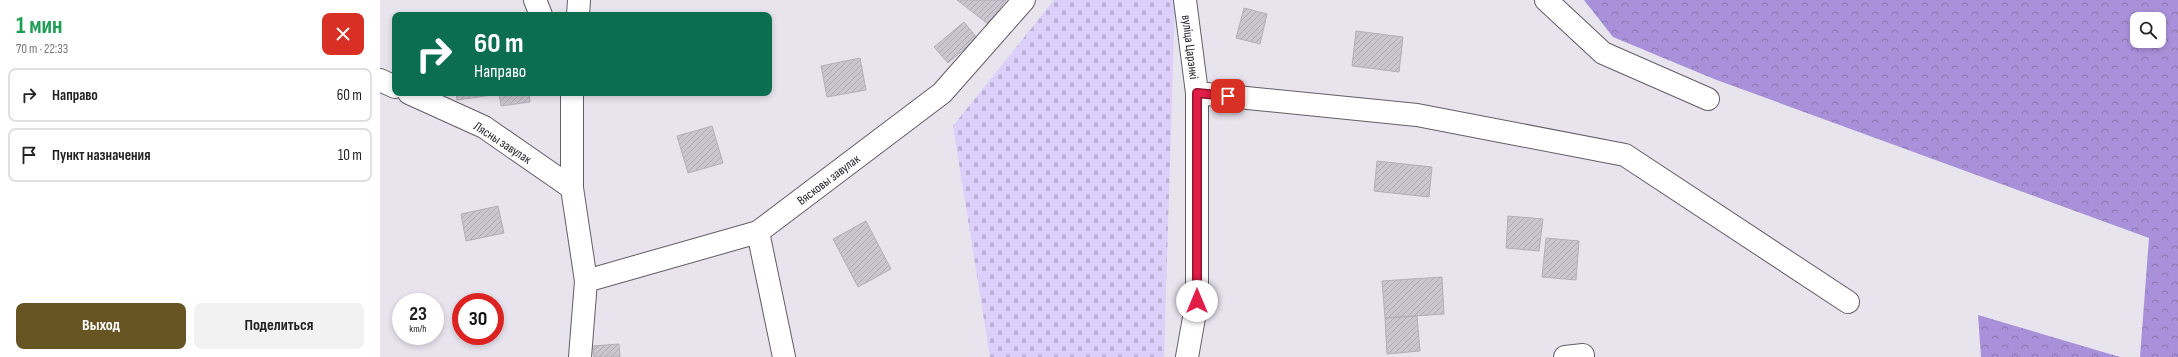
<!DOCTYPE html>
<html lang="ru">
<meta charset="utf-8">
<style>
body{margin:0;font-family:"Sofia Sans Condensed",sans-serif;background:#f2f2f2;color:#222;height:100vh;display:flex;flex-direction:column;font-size:15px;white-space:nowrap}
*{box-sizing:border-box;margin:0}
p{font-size:13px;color:#767676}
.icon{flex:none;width:22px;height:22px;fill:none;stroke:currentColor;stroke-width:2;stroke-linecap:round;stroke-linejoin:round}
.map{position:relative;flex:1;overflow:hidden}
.side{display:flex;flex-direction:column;background:#fff;width:380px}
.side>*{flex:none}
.guide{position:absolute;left:12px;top:12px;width:380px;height:84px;border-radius:8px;box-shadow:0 2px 6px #0003;background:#0b6e4f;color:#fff;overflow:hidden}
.tools{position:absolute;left:1750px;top:12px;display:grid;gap:8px}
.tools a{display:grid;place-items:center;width:36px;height:36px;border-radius:8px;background:#fff;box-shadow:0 2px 6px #0003;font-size:20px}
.speed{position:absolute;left:12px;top:293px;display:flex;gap:8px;font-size:20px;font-weight:700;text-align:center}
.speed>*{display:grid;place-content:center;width:52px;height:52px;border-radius:50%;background:#fff;box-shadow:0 2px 6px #0003;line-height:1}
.speed small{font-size:10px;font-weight:400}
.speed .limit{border:6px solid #d22;background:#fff;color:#111}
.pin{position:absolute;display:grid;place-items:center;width:34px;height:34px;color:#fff;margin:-17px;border-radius:8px;box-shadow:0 2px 6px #0006}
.me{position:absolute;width:44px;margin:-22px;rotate:0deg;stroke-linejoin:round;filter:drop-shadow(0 0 3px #0008)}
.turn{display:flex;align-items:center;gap:14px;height:84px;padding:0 16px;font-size:18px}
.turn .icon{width:52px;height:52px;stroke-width:2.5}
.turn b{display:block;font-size:28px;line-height:34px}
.round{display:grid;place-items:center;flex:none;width:42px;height:42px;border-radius:8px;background:#f2f2f2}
.overview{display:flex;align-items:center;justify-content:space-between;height:68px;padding:0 16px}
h1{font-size:24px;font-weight:700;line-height:30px;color:#1e9e55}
.cta{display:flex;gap:8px;margin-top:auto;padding:8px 16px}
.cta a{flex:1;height:46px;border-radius:8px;background:#665422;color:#fff;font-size:16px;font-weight:700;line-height:46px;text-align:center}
.cta a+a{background:#f2f2f2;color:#222}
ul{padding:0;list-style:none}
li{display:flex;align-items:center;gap:12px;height:54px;margin:0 8px 6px;padding:0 8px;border:2px solid #e0e0e0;border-radius:8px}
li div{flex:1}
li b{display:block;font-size:15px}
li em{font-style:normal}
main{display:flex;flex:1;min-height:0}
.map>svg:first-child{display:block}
.forest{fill:url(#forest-crowns);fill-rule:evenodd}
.cemetery{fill:url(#cemetery-stones)}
.building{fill:url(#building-hatch);stroke:#b1afb8}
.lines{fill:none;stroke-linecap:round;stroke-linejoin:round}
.minor-casing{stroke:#615e66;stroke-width:24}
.minor{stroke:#fff;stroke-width:22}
.route-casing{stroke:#92132f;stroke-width:10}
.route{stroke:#e11d48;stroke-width:7}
.labels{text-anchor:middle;stroke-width:3;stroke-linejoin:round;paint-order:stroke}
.street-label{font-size:13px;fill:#28272b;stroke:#fff}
</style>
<main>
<section class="side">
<div class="overview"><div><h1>1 мин</h1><p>70 m · 22:33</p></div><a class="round" style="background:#d93025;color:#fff"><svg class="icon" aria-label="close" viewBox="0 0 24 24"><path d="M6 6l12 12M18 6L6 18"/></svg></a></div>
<ul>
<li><svg class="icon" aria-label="right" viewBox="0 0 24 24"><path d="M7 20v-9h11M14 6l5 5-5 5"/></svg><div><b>Направо</b></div><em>60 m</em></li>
<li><svg class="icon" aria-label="arrive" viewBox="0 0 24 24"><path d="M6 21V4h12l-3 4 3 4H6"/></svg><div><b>Пункт назначения</b></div><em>10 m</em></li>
</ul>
<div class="cta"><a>Выход</a><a>Поделиться</a></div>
</section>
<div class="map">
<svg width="1798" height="357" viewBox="0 0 1798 357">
<defs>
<pattern id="forest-crowns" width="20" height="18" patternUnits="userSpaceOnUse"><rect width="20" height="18" fill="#a991da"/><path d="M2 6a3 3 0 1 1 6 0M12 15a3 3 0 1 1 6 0" fill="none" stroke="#8a76b1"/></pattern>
<pattern id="cemetery-stones" width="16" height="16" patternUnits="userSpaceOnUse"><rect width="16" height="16" fill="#dccffa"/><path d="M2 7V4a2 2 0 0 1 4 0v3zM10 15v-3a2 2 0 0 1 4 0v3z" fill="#bdb2d6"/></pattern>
<pattern id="building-hatch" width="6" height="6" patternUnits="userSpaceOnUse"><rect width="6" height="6" fill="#c9c6cf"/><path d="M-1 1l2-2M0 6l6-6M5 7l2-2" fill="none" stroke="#adaab2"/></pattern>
</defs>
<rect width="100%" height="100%" fill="#e7e4ee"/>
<path class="forest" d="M1204,0h594v357h-38l9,-119 -435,-159 -101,-42zM1757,19h22v22h-22z
M1598,315l142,42h-139z"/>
<path class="cemetery" d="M674,0h121l-11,357h-174l-37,-231z"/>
<path class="building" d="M577,0h49l-18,24z
M864,8l23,6 -7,30 -24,-6z
M584,22l13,16 -29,25 -14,-16z
M976,31l47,6 -4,35 -47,-6z
M480,58l6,32 -39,7 -6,-31z
M76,93h73l1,9 -29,4 -2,-12 -42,6z
M332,126l11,37 -35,10 -11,-37z
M997,161l55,6 -3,30 -55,-6z
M118,206l6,27 -38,8 -5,-27z
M1128,216l35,3 -4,32 -33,-3z
M486,221l25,48 -33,18 -25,-48z
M1166,238l33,3 -3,39 -34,-3z
M1062,277l2,37 -59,4 -3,-37z
M1037,316l3,35 -33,3 -2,-36z
M239,344l1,13h-26l-1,-11z"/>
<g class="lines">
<defs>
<path id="minor" d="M155,0l6,15
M805,0l12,93v208l-10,56
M1166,0l57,53 105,46
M198,15l1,-15
M0,80l15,7
M29,93l75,34 88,61
M192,93v95l14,93 -6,76
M817,93l220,22 208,40 223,147
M378,232l26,125
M206,281l172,-49 184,-139 82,-93
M1185,357l18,-2"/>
</defs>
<use href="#minor" class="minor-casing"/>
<use href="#minor" class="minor"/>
</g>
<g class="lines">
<defs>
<path id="route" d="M817,301v-208l31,3"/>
</defs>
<use href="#route" class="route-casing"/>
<use href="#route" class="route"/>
</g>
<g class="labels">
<g class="street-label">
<text transform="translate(811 47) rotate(83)" y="5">вуліца Царэнкі</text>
<text transform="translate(123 142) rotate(33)" y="5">Лясны завулак</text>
<text transform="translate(448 179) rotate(-37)" y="5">Вясковы завулак</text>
</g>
</g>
</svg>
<div class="tools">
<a><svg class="icon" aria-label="search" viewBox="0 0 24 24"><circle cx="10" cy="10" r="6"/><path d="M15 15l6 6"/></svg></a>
</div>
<div class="speed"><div>23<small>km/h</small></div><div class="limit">30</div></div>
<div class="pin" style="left:848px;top:96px;background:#d93025"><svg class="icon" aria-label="arrive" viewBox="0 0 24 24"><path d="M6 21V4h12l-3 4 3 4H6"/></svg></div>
<svg class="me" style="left:817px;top:301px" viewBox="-20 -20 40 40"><circle r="19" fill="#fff"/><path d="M0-13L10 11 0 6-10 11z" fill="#e11d48"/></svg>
<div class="guide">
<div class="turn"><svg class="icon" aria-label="right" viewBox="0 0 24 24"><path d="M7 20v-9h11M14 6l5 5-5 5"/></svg><div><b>60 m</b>Направо</div></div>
</div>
</div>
</main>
